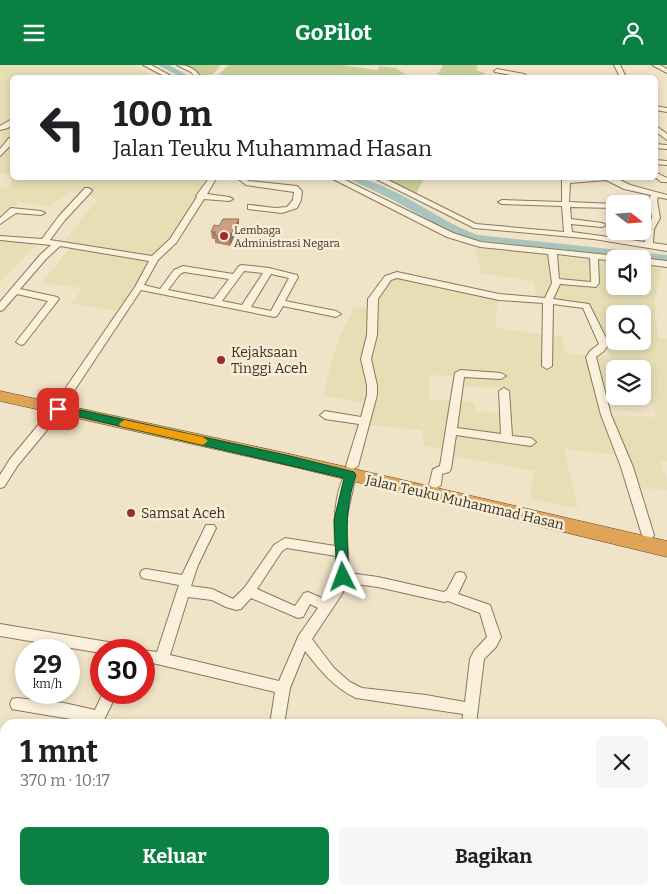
<!DOCTYPE html>
<html lang="id">
<meta charset="utf-8">
<style>
body{margin:0;font-family:Bitter,serif;background:#f6f6f6;color:#202124;height:100vh;display:flex;flex-direction:column;font-size:19px;white-space:nowrap}
*{box-sizing:border-box;margin:0}
p{font-size:16px;color:#757577}
.icon{flex:none;width:28px;height:28px;fill:none;stroke:currentColor;stroke-width:2;stroke-linecap:round;stroke-linejoin:round}
.map{position:relative;flex:1;overflow:hidden}
.panel{position:absolute;left:0px;top:654px;width:668px;height:176px;display:flex;flex-direction:column;background:#fff;border-radius:15px 15px 0 0;box-shadow:0 2px 8px #0003}
.panel>*{flex:none}
.banner{position:absolute;left:10px;top:10px;width:648px;height:105px;border-radius:8px;box-shadow:0 2px 8px #0003;background:#fff;color:#202124;overflow:hidden}
.needle{width:32px;rotate:107deg}
.fabs{position:absolute;left:606px;top:130px;display:grid;gap:10px}
.fabs a{display:grid;place-items:center;width:45px;height:45px;border-radius:8px;background:#fff;box-shadow:0 2px 8px #0003;font-size:25px}
.speed{position:absolute;left:15px;top:574px;display:flex;gap:10px;font-size:25px;font-weight:700;text-align:center}
.speed>*{display:grid;place-content:center;width:65px;height:65px;border-radius:50%;background:#fff;box-shadow:0 2px 8px #0003;line-height:1}
.speed small{font-size:12px;font-weight:400}
.speed .limit{border:8px solid #d22;background:#fff;color:#111}
.pin{position:absolute;display:grid;place-items:center;width:42px;height:42px;color:#fff;margin:-21px;border-radius:10px;box-shadow:0 2px 8px #0006}
.me{position:absolute;width:55px;margin:-28px;rotate:357deg;stroke-linejoin:round;filter:drop-shadow(0 0 4px #0008)}
.turn{display:flex;align-items:center;gap:18px;height:105px;padding:0 20px;font-size:22px}
.turn .icon{width:65px;height:65px;stroke-width:2.5}
.turn b{display:block;font-size:35px;line-height:42px}
.round{display:grid;place-items:center;flex:none;width:52px;height:52px;border-radius:8px;background:#f6f6f6}
.head{display:flex;align-items:center;justify-content:space-between;height:85px;padding:0 20px}
h1{font-size:30px;font-weight:700;line-height:38px}
.primary-button{display:flex;gap:10px;margin-top:auto;padding:10px 20px}
.primary-button a{flex:1;height:58px;border-radius:8px;background:#0b8043;color:#fff;font-size:20px;font-weight:700;line-height:58px;text-align:center}
.primary-button a+a{background:#f6f6f6;color:#202124}
header{display:flex;justify-content:space-between;align-items:center;height:65px;padding:0 20px;background:#0b8043;color:#fff;font-size:22px;font-weight:700}
.map>svg:first-child{display:block}
.farmland{fill:#e6deb5;fill-rule:evenodd}
.green{fill:#c9cf9b}
.lines{fill:none;stroke-linecap:round;stroke-linejoin:round}
.river{fill:#a9c4bc;fill-rule:evenodd}
.minor-casing{stroke:#8d765c;stroke-width:2}
.highway-casing{stroke:#5b4430;stroke-width:1}
.minor{fill:#faf1dc;fill-rule:evenodd}
.highway{fill:#e0a458;fill-rule:evenodd}
.wall{fill:#b2896c}
.shaded-wall{fill:#916f58}
.building{fill:#cf9f7d;stroke:#916f58}
.route{fill:#0b8043;stroke:#07532c}
.slow{fill:#f59e0b}
.poi-dot{fill:#9e2a2b;stroke:#f7eed8;stroke-width:2}
.labels{text-anchor:middle;stroke-width:5;stroke-linejoin:round;paint-order:stroke}
.far-poi-label{font-size:11px;fill:#3d2e20;stroke:#f7eed8;text-anchor:start}
.poi-label{font-size:14px;fill:#3d2e20;stroke:#f7eed8;text-anchor:start}
.street-label{font-size:14px;fill:#3d2e20;stroke:#f7eed8}
</style>
<header><svg class="icon" aria-label="menu" viewBox="0 0 24 24"><path d="M4 6h16M4 12h16M4 18h16"/></svg>GoPilot<svg class="icon" aria-label="person" viewBox="0 0 24 24"><circle cx="12" cy="8" r="4"/><path d="M4 21q1-7 8-7t8 7"/></svg></header>
<div class="map">
<svg width="667" height="829" viewBox="0 0 667 829">
<rect width="100%" height="100%" fill="#f0e4c8"/>
<path class="farmland" d="M0,0h134l17,9 -4,3h-135v96h-12z
M15,112l197,1 -37,57 -27,26 -10,21 -20,29 -46,-7 10,-16 -40,-5 32,-40 -10,-1 34,-43 -27,-8 -22,16 -31,-5 -18,19v-34l6,1z
M0,173l38,4 -38,41z
M475,183l140,14v24h27l1,-20 19,3 -7,27v20l3,21 9,2v122l-7,1 7,19v9l-34,-3 -10,-32 -59,-6 14,59 -48,-9 4,-28 -80,-15 -1,-5 -29,-5 -2,-16 -61,-6 8,-20 -45,-8 6,-29 9,-28 15,-32 18,1 15,-21 3,-10 11,-1 97,23 -3,29 67,9 4,17 44,2 -22,-51 -51,-5 -3,-19 -53,-8zM615,249h27v27h-27zM615,304h27v27h-27zM429,310l29,1v10l42,2 5,26 -29,-3 -2,-9 -45,-3zM653,338l3,14 -52,-2 -4,-11z"/>
<path class="green" d="M182,0h39l-11,12h-9l-1,-3z
M229,0h112l36,5 3,-4 16,2 13,9h-193z
M443,0h35l-2,5 9,3 -1,4h4h-52z
M380,113h44l-8,16z"/>
<g class="lines">
<path class="river" d="M158,0h11l22,12h-10z
M345,112c43,0 91,44 133,58l189,20v6l-194,-21 -22,-7 -58,-33z"/>
<defs>
<path id="minor" d="M143,0h8l22,12h-7z
M177,0c11,0 17,3 24,12h-6l-4,-5z
M614,0h6l6,12h-6z
M652,0h8l7,4v4z
M497,4l27,5 3,2 -5,1 -27,-5 -1,-1z
M655,41l12,2v4l-12,-2z
M12,54v5l-4,4 -8,2v-4z
M655,60l12,9v6l-12,-9z
M9,73h3v6l-12,12v-7z
M655,79l12,1v4l-12,-1z
M655,95l12,1v4l-12,-1z
M655,107l12,6v4h-6l-6,-5z
M210,112h7l-10,17 22,3 4,2 -4,2 -25,-2 -28,44 -18,17 -14,25 16,4 14,-19 9,-4 50,8 6,-8 3,-1 27,3 28,7 1,2 -13,24 51,10 5,3 -5,3 -53,-11 -6,10 -3,1 -133,-27 -75,113h-8l-1,-2 1,-2 77,-112 14,-26 -89,-15 -14,13 -26,30 37,8 2,2 -35,45 -3,1 -5,-3 32,-41 -31,-7 -14,16 -3,1v-9l40,-47 11,-10 -51,-5v-4l42,3 17,-23 26,-28h3l4,2 -1,2 -26,28 -15,20 102,16 18,-17 27,-42 -1,-1zM244,206l19,2 -21,32 -20,-4zM184,207l45,7 -15,20 -46,-9 12,-16zM271,209l18,4 -18,33 -20,-4z
M236,112h8l4,4 49,5 5,5 -1,9 -4,8 -15,5 -34,-4v-4h3l24,3 12,-1 6,-7 1,-8 -48,-7z
M329,112h10l114,56 28,9 147,15 1,2h-14v2l-17,-2 1,24 -3,4 -36,-3 -7,15 36,5 20,40 -5,7 -8,6 15,58 22,52 21,68 -2,3h-8l-2,-3 -21,-68 -20,-52 -15,-58 4,-6 9,-7 -16,-36 -30,-4 -1,62 -5,3 -5,-3 1,-63 -44,-3 -102,-22 -6,2 -13,19 -1,36 -6,24 6,26v10l-19,71 -6,4 -4,-1 -2,-3 13,-42 -34,-5 -5,-4 5,-4 36,6 6,-22v-10l-6,-26 6,-24 1,-36 17,-23 12,-4 102,22 46,4 7,-15 -4,-29 -68,-7 -33,-10zM557,189l33,4 1,24 -32,-3z
M372,112h10l94,47 88,8 -2,-26 -60,-2 -4,-2 4,-2 60,2v-25h52l16,8 37,10v4l-9,-2 -1,3 3,18 -6,11 -1,14 14,2v6l-73,-12 -120,-11zM606,115l18,9 27,6 -2,5 3,18 -6,11 -1,13 -73,-10 -1,-8 31,3 4,-2 -4,-2 -31,-4 -1,-12 45,1v-4l-46,-2 1,-19z
M11,143l30,3 4,2 -4,2 -25,-2 -16,11v-6z
M642,193l25,3v6l-25,-3z
M460,305l41,3 5,3 -5,3 -37,-2 -7,51 44,6 -2,-43 5,-3 5,3 3,45 19,2 5,4 -5,4 -75,-11 -5,34 -2,3 -7,2 -1,11 -6,4 -6,-4 4,-16 7,-3 15,-93z
M58,340l4,1 1,3 -1,3 -44,53 -14,22 -4,1v-13l10,-16 44,-53z
M350,406l6,4 -10,45 3,53 29,4 66,15 3,-2 9,-17 4,-1 4,1 2,4 -8,17 32,11 11,32 -5,10 -12,12 -8,65h-14l1,-10 -107,-16c-23,-11 -35,-27 -51,-47l-15,37 -6,36h-14l5,-32 -131,-31v-11h-3l16,2 22,-67 -37,-7 -2,-4 2,-4 4,-1 36,6 24,-50h8l2,3 -18,37 -7,21 21,3 21,10 12,-12 29,-42 11,-7 50,8c-1,-24 -1,-52 11,-74zM287,483l49,8c1,21 1,25 -12,43l-16,-7 -4,1 -9,13 -38,-17 25,-38zM347,518l31,4 66,15 4,-1 32,12 7,24 -13,14 -4,8 -5,43 -39,-7 -64,-7 -12,-6 -16,-14 -22,-29 30,-45zM188,532l24,3 14,7 10,3 5,-1 10,-11 47,20 5,-1 7,-13 8,4 -19,27 -20,46 -109,-26z
M0,559l120,20 5,2 2,4h-26v3l-101,-17z
M103,628h14l-15,31h-12l-1,-2 -72,-12 -5,-1 -2,-5 2,-5 5,-1 47,5 31,7z
M0,684l5,1v14l-5,-1z
M5,717v14l-5,1v-14z
M0,752l5,1v16l-5,-1z
M5,797v24l-5,2v-24z
M192,825h16l-1,4h-16z
M323,825h28l2,4h-28z
M489,825h16v4h-16z"/>
<path id="highway" d="M0,326l290,63 377,87v16l-377,-91 -290,-65z"/>
</defs>
<use href="#minor" class="minor-casing"/>
<use href="#highway" class="highway-casing"/>
<use href="#minor" class="minor"/>
<use href="#highway" class="highway"/>
</g>
<path class="wall" d="M219,161h20l-9,20 -15,-3v-4h-3l-1,-7z"/>
<path class="shaded-wall" d="M239,154v7l-9,20 -1,-8z"/>
<path class="building" d="M223,154h16l-10,19 -15,-3 2,-3h-5l3,-7 5,1z"/>
<path class="route" d="M58,340l232,51 64,16 2,3c-12,34 -9,67 -7,102l-2,4 -4,1 -5,-1 -1,-4 -3,-57 10,-42 -290,-67 -2,-2 2,-3z"/>
<path class="slow" d="M124,355l79,17 5,4 -5,4 -83,-19 -1,-2z"/>
<g class="poi-dot">
<circle cx="224" cy="171" r="5"/>
<circle cx="221" cy="295" r="5"/>
<circle cx="131" cy="448" r="5"/>
</g>
<g class="labels">
<g class="far-poi-label">
<text x="234" y="169">Lembaga<tspan x="234" dy="13">Administrasi Negara</tspan></text>
</g>
<g class="poi-label">
<text x="231" y="292">Kejaksaan<tspan x="231" dy="16">Tinggi Aceh</tspan></text>
<text x="141" y="453">Samsat Aceh</text>
</g>
<g class="street-label">
<text transform="translate(465 437) rotate(13)" y="5">Jalan Teuku Muhammad Hasan</text>
</g>
</g>
</svg>
<div class="fabs">
<a><svg class="needle" viewBox="-14 -14 28 28"><path d="M0-13l5 13h-10z" fill="#e53935"/><path d="M0 13l5-13h-10z" fill="#757577"/></svg></a>
<a><svg class="icon" aria-label="sound" viewBox="0 0 24 24"><path d="M4 9h4l5-4v14l-5-4H4zM17 9q2 3 0 6"/></svg></a>
<a><svg class="icon" aria-label="search" viewBox="0 0 24 24"><circle cx="10" cy="10" r="6"/><path d="M15 15l6 6"/></svg></a>
<a><svg class="icon" aria-label="layers" viewBox="0 0 24 24"><path d="M12 4l9 5-9 5-9-5zM3 14l9 5 9-5"/></svg></a>
</div>
<div class="speed"><div>29<small>km/h</small></div><div class="limit">30</div></div>
<div class="pin" style="left:58px;top:344px;background:#d93025"><svg class="icon" aria-label="arrive" viewBox="0 0 24 24"><path d="M6 21V4h12l-3 4 3 4H6"/></svg></div>
<svg class="me" style="left:343px;top:512px" viewBox="-20 -20 40 40"><path d="M0-17L14 15 0 8-14 15z" fill="#0b8043" stroke="#fff" stroke-width="4"/></svg>
<div class="banner">
<div class="turn"><svg class="icon" aria-label="left" viewBox="0 0 24 24"><path d="M17 20v-9H6M10 6l-5 5 5 5"/></svg><div><b>100 m</b>Jalan Teuku Muhammad Hasan</div></div>
</div>
<section class="panel">
<div class="head"><div><h1>1 mnt</h1><p>370 m · 10:17</p></div><a class="round"><svg class="icon" aria-label="close" viewBox="0 0 24 24"><path d="M6 6l12 12M18 6L6 18"/></svg></a></div>
<div class="primary-button"><a>Keluar</a><a>Bagikan</a></div>
</section>
</div>
